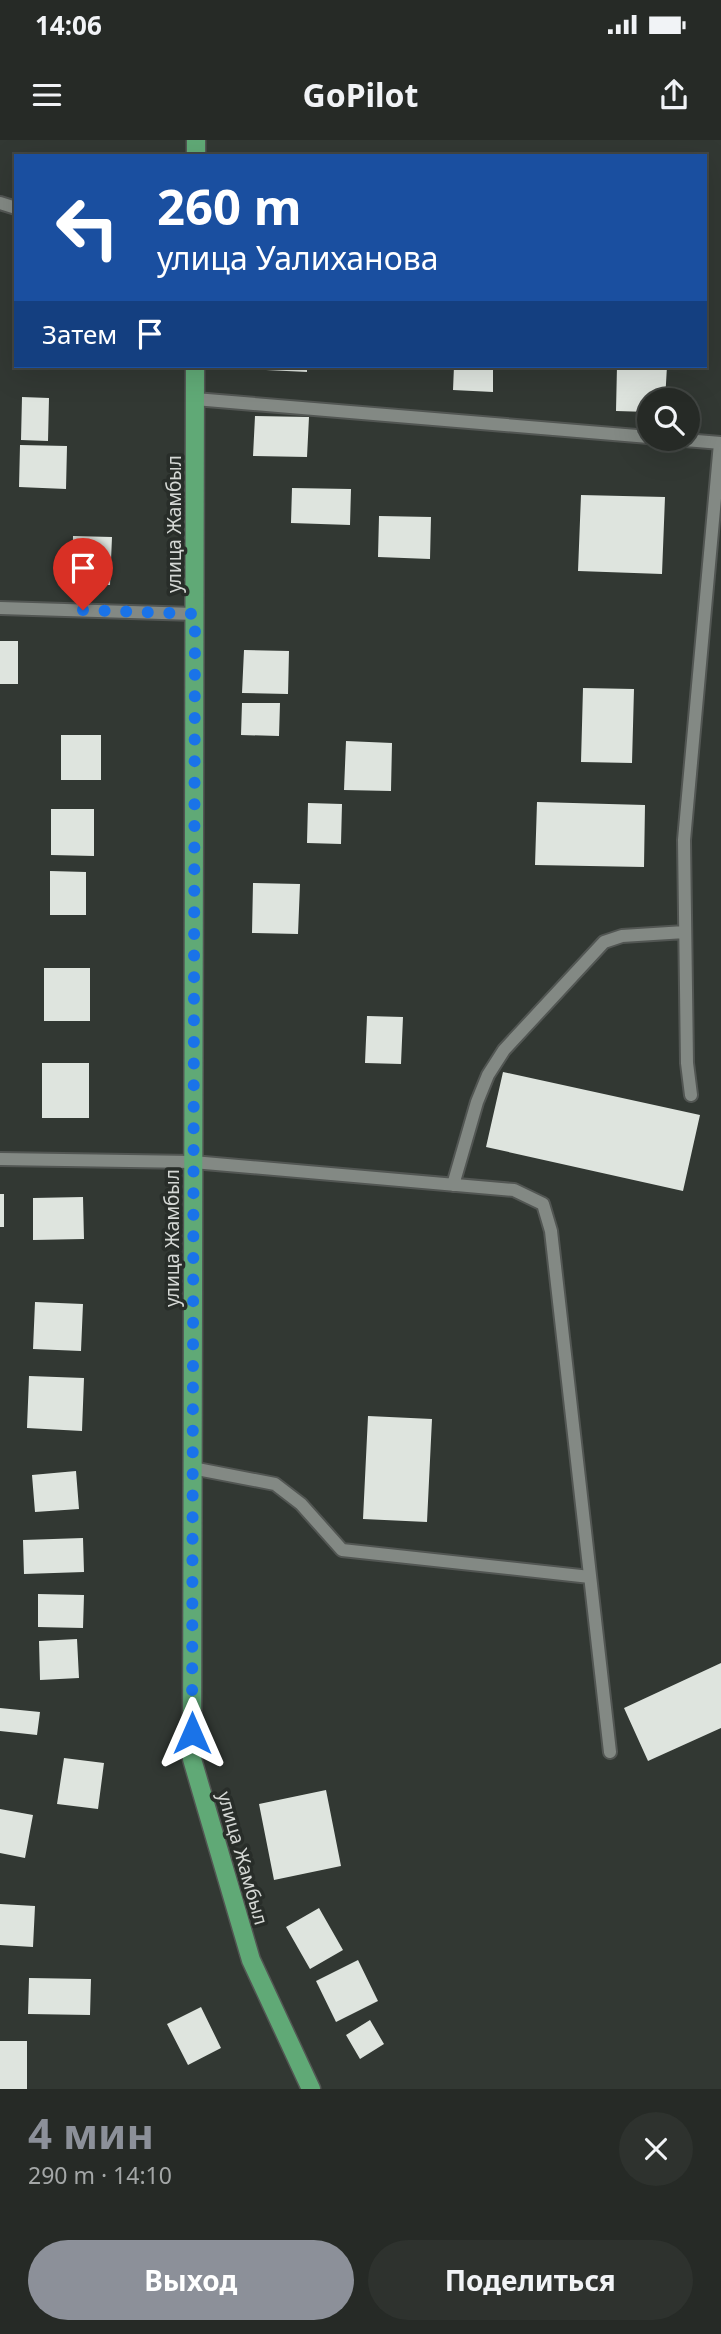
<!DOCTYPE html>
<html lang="ru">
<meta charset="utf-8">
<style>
body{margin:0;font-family:"Noto Sans",sans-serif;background:#2e322e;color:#f1f3f6;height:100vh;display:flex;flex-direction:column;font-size:26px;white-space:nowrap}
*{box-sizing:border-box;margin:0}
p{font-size:23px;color:#a4a7a7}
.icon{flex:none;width:38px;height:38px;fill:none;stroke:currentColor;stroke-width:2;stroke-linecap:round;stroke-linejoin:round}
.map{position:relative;height:1949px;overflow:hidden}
.panel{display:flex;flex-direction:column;background:#262a26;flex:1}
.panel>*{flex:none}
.hud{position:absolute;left:14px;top:14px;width:693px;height:214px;border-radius:0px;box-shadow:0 7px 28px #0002,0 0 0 2px #424643;background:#1a4fa0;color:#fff;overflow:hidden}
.fabs{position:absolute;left:637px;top:248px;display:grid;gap:14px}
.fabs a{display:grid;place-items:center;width:63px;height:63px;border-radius:50%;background:#262a26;box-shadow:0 7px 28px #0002,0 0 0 2px #424643;font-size:35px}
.pin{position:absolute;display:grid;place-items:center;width:60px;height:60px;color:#fff;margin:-72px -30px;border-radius:50% 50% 50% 0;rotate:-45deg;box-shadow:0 0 7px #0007}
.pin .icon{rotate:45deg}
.me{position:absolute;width:77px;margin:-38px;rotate:0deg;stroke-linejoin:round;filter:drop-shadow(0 0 5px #0008)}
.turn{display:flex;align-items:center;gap:24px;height:147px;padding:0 28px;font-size:32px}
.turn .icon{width:91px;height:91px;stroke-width:2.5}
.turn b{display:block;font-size:49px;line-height:60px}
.then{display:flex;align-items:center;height:66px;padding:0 28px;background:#0003;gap:14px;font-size:26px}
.round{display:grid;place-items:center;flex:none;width:74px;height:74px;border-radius:37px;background:#2e322e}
.headline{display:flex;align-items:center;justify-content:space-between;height:119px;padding:0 28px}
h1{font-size:42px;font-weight:700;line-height:52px;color:#8c9099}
.primary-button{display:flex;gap:14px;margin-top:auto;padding:14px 28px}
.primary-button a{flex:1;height:80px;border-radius:42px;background:#8c9099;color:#fff;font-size:28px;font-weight:700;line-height:80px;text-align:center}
.primary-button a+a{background:#2e322e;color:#f1f3f6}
.status{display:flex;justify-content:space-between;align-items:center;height:49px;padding:0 35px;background:#262a26;direction:ltr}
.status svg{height:19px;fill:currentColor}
header{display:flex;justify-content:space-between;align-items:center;height:91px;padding:0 28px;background:#262a26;font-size:32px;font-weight:700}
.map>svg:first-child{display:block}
.building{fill:#dee4de}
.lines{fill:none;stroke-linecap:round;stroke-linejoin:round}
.minor-casing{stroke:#525653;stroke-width:16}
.major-casing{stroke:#525653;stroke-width:21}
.minor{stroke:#838984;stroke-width:12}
.major{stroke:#60a976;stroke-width:18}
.route{stroke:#1a73e8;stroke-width:12;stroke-dasharray:0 21.6}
.labels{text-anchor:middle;stroke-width:7;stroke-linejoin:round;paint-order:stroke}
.street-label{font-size:19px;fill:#d5d8d5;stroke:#282d29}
</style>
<div class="status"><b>14:06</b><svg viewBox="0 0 49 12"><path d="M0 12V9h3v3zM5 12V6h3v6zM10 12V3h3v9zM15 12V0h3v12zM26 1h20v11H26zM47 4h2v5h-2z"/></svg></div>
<header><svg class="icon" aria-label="menu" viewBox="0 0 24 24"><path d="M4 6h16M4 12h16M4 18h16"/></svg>GoPilot<svg class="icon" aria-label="share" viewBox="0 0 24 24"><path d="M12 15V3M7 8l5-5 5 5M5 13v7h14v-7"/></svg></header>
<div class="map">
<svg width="721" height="1949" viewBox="0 0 721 1949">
<rect width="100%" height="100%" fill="#323833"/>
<path class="building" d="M267,226h40v6l-41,-2z
M454,226h39v26l-40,-2z
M617,226h50l-2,35h-16v11l-33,-1z
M22,257l27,1 -1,43 -27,-1z
M255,276l54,1 -2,40 -54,-1z
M20,305l47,1 -1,43 -47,-2z
M292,348l59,1 -1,36 -59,-2z
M581,355l84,2 -3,77 -84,-3z
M379,376l52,1 -1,42 -52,-2z
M73,396l39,1 -2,48 -38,-1z
M0,501h18v43h-18z
M244,510l45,1 -1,43 -46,-1z
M583,548l51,1 -2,74 -51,-1z
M242,563h38l-1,33 -38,-1z
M61,595h40v45h-40z
M346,601l46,2 -1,48 -47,-1z
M537,662l108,3 -1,62 -109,-2z
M308,663l34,1 -1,40 -34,-1z
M51,669h43v47l-43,-1z
M50,731l36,1v43h-36z
M253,743l47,1 -2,50 -46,-1z
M44,828h46v53h-46z
M367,876l36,1 -2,47 -36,-1z
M42,923h47v55h-47z
M503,932l197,43 -17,76 -197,-44z
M0,1054h4v33h-4z
M83,1057l1,42 -51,1v-42z
M35,1162l48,2 -2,47 -48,-2z
M29,1236l55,2 -2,53 -55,-3z
M368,1276l64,3 -5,103 -64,-3z
M76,1331l3,38 -44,3 -3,-37z
M83,1398l1,34 -60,2 -1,-34z
M38,1454l46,1 -1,33 -45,-1z
M77,1499l2,39 -39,2 -1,-39z
M721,1523v65l-73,33 -24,-53z
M0,1568l40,4 -3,23 -37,-4z
M64,1618l40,5 -6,46 -41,-5z
M326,1650l15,76 -67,14 -15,-76z
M0,1669l33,6 -8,43 -25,-5z
M0,1764l35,2 -2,41 -33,-2z
M319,1768l24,42 -33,19 -24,-42z
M358,1820l20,41 -42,21 -20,-41z
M29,1838l62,1 -1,36 -62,-1z
M201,1867l20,41 -33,17 -21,-41z
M370,1880l14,24 -24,15 -14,-24z
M0,1901h27v48h-27z"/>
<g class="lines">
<defs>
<path id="minor" d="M0,63l16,5
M195,259l454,38
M673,299l48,4
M0,468l195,6
M691,955l-4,-32 -3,-223 36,-397
M0,1019l193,3 321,28 29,14 8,27 59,521
M453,1045l24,-83 11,-27 16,-25 100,-108 18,-6 63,-4
M192,1328l83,16 26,20 41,46 248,27"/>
<path id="major" d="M196,16v-16
M195,226l-3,1393 59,201 60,129"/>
</defs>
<use href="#minor" class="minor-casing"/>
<use href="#major" class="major-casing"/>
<use href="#minor" class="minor"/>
<use href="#major" class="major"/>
</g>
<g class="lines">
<path class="route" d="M83,470l112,4 -3,1119"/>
</g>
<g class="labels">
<g class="street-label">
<text transform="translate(174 384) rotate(-90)" y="7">улица Жамбыл</text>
<text transform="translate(172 1098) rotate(-90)" y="7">улица Жамбыл</text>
<text transform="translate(243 1718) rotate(74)" y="7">улица Жамбыл</text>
</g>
</g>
</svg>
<div class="fabs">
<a><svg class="icon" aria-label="search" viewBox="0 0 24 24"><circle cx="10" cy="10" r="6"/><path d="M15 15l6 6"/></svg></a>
</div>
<div class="pin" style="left:83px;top:470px;background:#d93025"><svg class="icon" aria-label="arrive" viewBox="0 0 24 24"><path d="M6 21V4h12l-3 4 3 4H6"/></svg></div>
<svg class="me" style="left:192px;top:1593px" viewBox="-20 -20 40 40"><path d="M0-17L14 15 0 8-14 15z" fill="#1a73e8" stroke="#fff" stroke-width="4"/></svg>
<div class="hud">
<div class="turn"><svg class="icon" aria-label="left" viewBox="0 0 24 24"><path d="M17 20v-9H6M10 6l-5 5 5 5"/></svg><div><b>260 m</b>улица Уалиханова</div></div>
<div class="then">Затем<svg class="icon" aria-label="arrive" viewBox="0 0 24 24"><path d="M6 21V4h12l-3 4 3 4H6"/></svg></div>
</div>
</div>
<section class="panel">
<div class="headline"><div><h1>4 мин</h1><p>290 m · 14:10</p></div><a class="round"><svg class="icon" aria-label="close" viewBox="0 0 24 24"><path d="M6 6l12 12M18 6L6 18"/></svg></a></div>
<div class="primary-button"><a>Выход</a><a>Поделиться</a></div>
</section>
